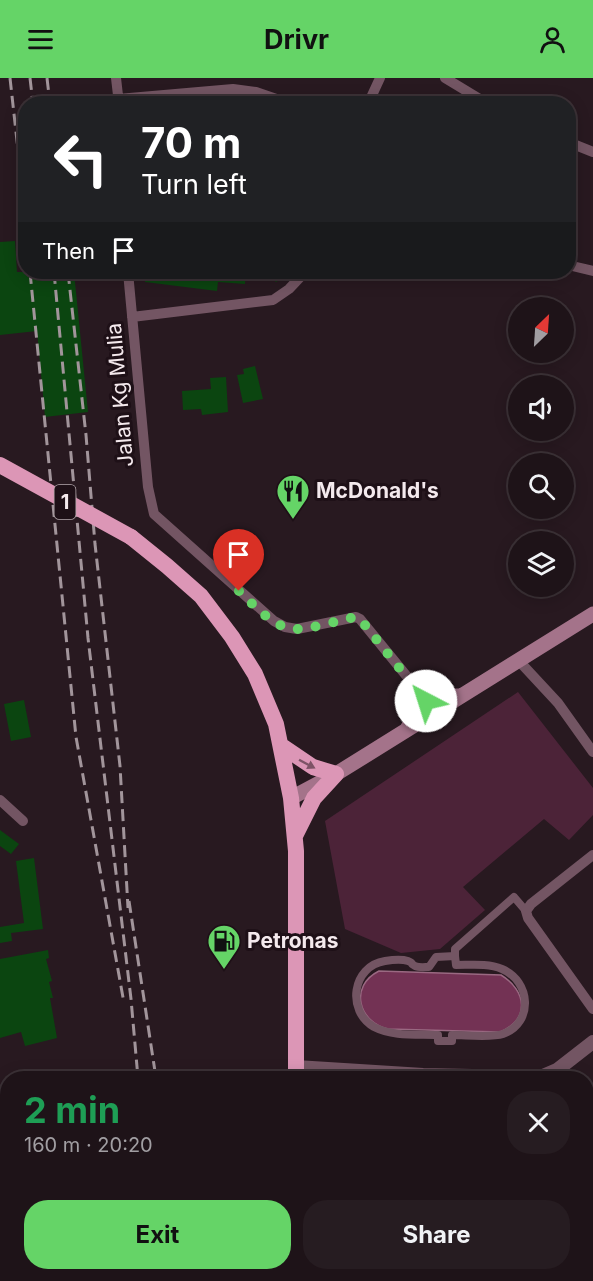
<!DOCTYPE html>
<meta charset="utf-8">
<style>
body{margin:0;font-family:Inter,sans-serif;background:#261c21;color:#f1f3f6;height:100vh;display:flex;flex-direction:column;font-size:22px;white-space:nowrap}
*{box-sizing:border-box;margin:0}
p{font-size:20px;color:#a19ea2}
.icon{flex:none;width:33px;height:33px;fill:none;stroke:currentColor;stroke-width:2;stroke-linecap:round;stroke-linejoin:round}
.map{position:relative;flex:1;overflow:hidden}
.panel{position:absolute;left:0px;top:993px;width:594px;height:210px;display:flex;flex-direction:column;background:#1e1318;border-radius:24px 24px 0 0;box-shadow:0 3px 15px #0003,0 0 0 2px #3c3237}
.panel>*{flex:none}
.hud{position:absolute;left:18px;top:18px;width:558px;height:183px;border-radius:24px;box-shadow:0 3px 15px #0003,0 0 0 2px #3c3237;background:#202124;color:#fff;overflow:hidden}
.needle{width:39px;rotate:25deg}
.tools{position:absolute;left:508px;top:219px;display:grid;gap:12px}
.tools a{display:grid;place-items:center;width:66px;height:66px;border-radius:50%;background:#1e1318;box-shadow:0 3px 15px #0003,0 0 0 2px #3c3237;font-size:30px}
.pin{position:absolute;display:grid;place-items:center;width:51px;height:51px;color:#fff;margin:-62px -26px;border-radius:50% 50% 50% 0;rotate:-45deg;box-shadow:0 0 6px #0007}
.pin .icon{rotate:45deg}
.me{position:absolute;width:66px;margin:-33px;rotate:320deg;stroke-linejoin:round;filter:drop-shadow(0 0 4px #0008)}
.turn{display:flex;align-items:center;gap:21px;height:126px;padding:0 24px;font-size:27px}
.turn .icon{width:78px;height:78px;stroke-width:2.5}
.turn b{display:block;font-size:42px;line-height:51px}
.then{display:flex;align-items:center;height:57px;padding:0 24px;background:#0003;gap:12px;font-size:22px}
.round{display:grid;place-items:center;flex:none;width:63px;height:63px;border-radius:24px;background:#261c21}
.overview{display:flex;align-items:center;justify-content:space-between;height:102px;padding:0 24px}
h1{font-size:36px;font-weight:700;line-height:45px;color:#1e9e55}
.primary-button{display:flex;gap:12px;margin-top:auto;padding:12px 24px}
.primary-button a{flex:1;height:69px;border-radius:24px;background:#65d467;color:#111;font-size:24px;font-weight:700;line-height:69px;text-align:center}
.primary-button a+a{background:#261c21;color:#f1f3f6}
header{display:flex;justify-content:space-between;align-items:center;height:78px;padding:0 24px;background:#65d467;color:#111;font-size:27px;font-weight:700}
.map>svg:first-child{display:block}
.green{fill:#4c2338}
.water{fill:#733254;stroke:#9a6982;stroke-width:1.5}
.building{fill:#0b4510}
.lines{fill:none;stroke-linecap:round;stroke-linejoin:round}
.pedestrian{stroke:#735563;stroke-width:8}
.minor{stroke:#735563;stroke-width:10}
.tertiary{stroke:#735563;stroke-width:14}
.secondary{stroke:#a4738a;stroke-width:15}
.trunk{stroke:#dc96b6;stroke-width:16}
.rail{stroke:#a2959b;stroke-width:3;stroke-dasharray:12 6;stroke-linecap:butt}
.trunk-bridge{stroke:#dc96b6;stroke-width:16}
.oneway{fill:#7d5366}
.route{stroke:#65d467;stroke-width:10;stroke-dasharray:0 18}
.labels{text-anchor:middle;stroke-width:6;stroke-linejoin:round;paint-order:stroke}
.shield{fill:#1e1017;stroke:#b4a8ad;stroke-width:1.5}
.shield-label{font-size:20px;font-weight:bold;fill:#f4e9ed}
.street-label{font-size:21px;fill:#f4e9ed;stroke:#1e1017}
.poi-label{font-size:21px;font-weight:bold;fill:#f4e9ed;stroke:#1e1017;text-anchor:start}
</style>
<header><svg class="icon" aria-label="menu" viewBox="0 0 24 24"><path d="M4 6h16M4 12h16M4 18h16"/></svg>Drivr<svg class="icon" aria-label="person" viewBox="0 0 24 24"><circle cx="12" cy="8" r="4"/><path d="M4 21q1-7 8-7t8 7"/></svg></header>
<div class="map">
<svg width="593" height="1203" viewBox="0 0 593 1203">
<rect width="100%" height="100%" fill="#281920"/>
<path class="green" d="M518,614l75,96v27l-24,25 -25,-21 -81,68 22,23 -45,39 -39,4 -56,-24 -20,-108z"/>
<path class="water" d="M379,893l122,4c26,16 29,44 -1,57l-112,-3c-30,-7 -39,-43 -9,-58z"/>
<path class="building" d="M15,163l2,31h57l14,140 -43,5 -8,-86 -37,4v-93z
M146,194h100l-1,12 -27,-2 -1,9 -72,-9z
M267,194h22l-13,10z
M255,288l8,33 -20,4 -6,-28 7,-1 -1,-5z
M226,299l2,35 -26,3 -1,-6 -18,1 -1,-19 29,-2 -1,-11z
M24,622l7,37 -20,4 -7,-37z
M0,752l19,14 -8,10 -11,-8z
M34,780l9,71 -32,4 1,8 -12,2v-16l24,-4 -8,-62z
M48,872l1,8 -3,1 6,22 -3,1 4,16h-3l7,40 -32,8 -4,-14 -21,6v-79z"/>
<g class="lines">
<path class="pedestrian" d="M455,878l1,9c15,0 32,-2 46,4 29,12 32,54 1,65 -12,4 -37,1 -51,1v6h-14v-6c-20,-1 -45,2 -64,-8 -28,-16 -22,-61 11,-66 6,-1 17,-2 23,0 6,2 1,2 7,5 4,2 10,1 14,1l7,-10 19,-1v-7l59,-52 12,14"/>
<path class="minor" d="M116,0l3,26
M445,0l43,26
M118,21l115,-10 23,3 35,12
M368,26l12,-26
M568,64l25,10
M568,187l25,6
M128,194l20,215 6,27 120,107 11,6 12,2 59,-12 4,2 76,93
M132,239l141,-17 16,-11 16,-17
M519,583l39,42 35,49
M0,722l23,21
M593,777l-62,49 -5,7 2,7 65,91
M586,1195h7
M365,1196v7
M491,1196h89
M254,1203l3,-4 7,-3"/>
<path class="tertiary" d="M296,989l127,8 95,2 25,-1 14,-6 36,-28"/>
<path class="secondary" d="M407,651c9,-14 12,-22 10,-38l15,5h27
M291,720l45,-24 257,-160"/>
<path class="trunk" d="M131,459l36,29 34,30 31,41 23,37 21,50 15,74 5,53v227
M282,668l31,21 23,7 -22,24 -19,38
M300,1196l1,7"/>
<path class="rail" d="M10,0l16,144
M30,0l3,26
M47,0l3,26
M30,194l46,465 48,266
M54,194l34,366 43,361 7,79
M68,194l18,163 9,109 25,222 8,142
M129,823l27,177
M157,1196l1,7"/>
<path class="trunk-bridge" d="M0,387l131,72"/>
</g>
<defs><path id="oneway-solid" d="M-6-.8H1V-3.2L6.5 0L1 3.2V.8H-6Z" transform="scale(1.5)"/></defs>
<use class="oneway" href="#oneway-solid" transform="translate(307 686) rotate(28)"/>
<g class="lines">
<path class="route" d="M239,513c15,14 35,38 57,38 16,0 43,-9 60,-12l4,2 66,82"/>
</g>
<defs>
<symbol id="restaurant-pin" viewBox="-11 -11 22 30"><path d="M0 17L-7.5 6A9.5 9.5 0 1 1 7.5 6Z" fill="#65d467" stroke="#1e1017"/><path d="M-5-6h1v4h1v-4h1v4h1v-4h1v5L-1.5 .5V6h-2V.5L-5-1ZM5-6V6H3V1.5H1.5Q1.5-4 5-6Z" fill="#111"/></symbol>
<symbol id="fuel-pin" viewBox="-11 -11 22 30"><path d="M0 17L-7.5 6A9.5 9.5 0 1 1 7.5 6Z" fill="#65d467" stroke="#1e1017"/><path d="M-5.5-6h7V0h2V4h1.3V-2.5L3-4.5l.8-.8L6-3V5H2.5V1h-1V6h-7ZM-4.2-4.7v3.2H.2V-4.7Z" fill="#111"/></symbol>
</defs>
<g fill-rule="evenodd">
<use href="#restaurant-pin" x="274" y="394" width="38" height="52"/>
<use href="#fuel-pin" x="205" y="844" width="38" height="52"/>
</g>
<g class="labels">
<rect class="shield" x="54.5" y="407" width="21" height="34" rx="4.5"/>
<g class="shield-label">
<text x="65" y="431">1</text>
</g>
<g class="street-label">
<text transform="translate(120 317) rotate(-95)" y="7">Jalan Kg Mulia</text>
</g>
<g class="poi-label">
<text x="316" y="420">McDonald's</text>
<text x="247" y="870">Petronas</text>
</g>
</g>
</svg>
<div class="tools">
<a><svg class="needle" viewBox="-14 -14 28 28"><path d="M0-13l5 13h-10z" fill="#e53935"/><path d="M0 13l5-13h-10z" fill="#a19ea2"/></svg></a>
<a><svg class="icon" aria-label="sound" viewBox="0 0 24 24"><path d="M4 9h4l5-4v14l-5-4H4zM17 9q2 3 0 6"/></svg></a>
<a><svg class="icon" aria-label="search" viewBox="0 0 24 24"><circle cx="10" cy="10" r="6"/><path d="M15 15l6 6"/></svg></a>
<a><svg class="icon" aria-label="layers" viewBox="0 0 24 24"><path d="M12 4l9 5-9 5-9-5zM3 14l9 5 9-5"/></svg></a>
</div>
<div class="pin" style="left:239px;top:513px;background:#d93025"><svg class="icon" aria-label="arrive" viewBox="0 0 24 24"><path d="M6 21V4h12l-3 4 3 4H6"/></svg></div>
<svg class="me" style="left:426px;top:623px" viewBox="-20 -20 40 40"><circle r="19" fill="#fff"/><path d="M0-13L10 11 0 6-10 11z" fill="#65d467"/></svg>
<div class="hud">
<div class="turn"><svg class="icon" aria-label="left" viewBox="0 0 24 24"><path d="M17 20v-9H6M10 6l-5 5 5 5"/></svg><div><b>70 m</b>Turn left</div></div>
<div class="then">Then<svg class="icon" aria-label="arrive" viewBox="0 0 24 24"><path d="M6 21V4h12l-3 4 3 4H6"/></svg></div>
</div>
<section class="panel">
<div class="overview"><div><h1>2 min</h1><p>160 m · 20:20</p></div><a class="round"><svg class="icon" aria-label="close" viewBox="0 0 24 24"><path d="M6 6l12 12M18 6L6 18"/></svg></a></div>
<div class="primary-button"><a>Exit</a><a>Share</a></div>
</section>
</div>
